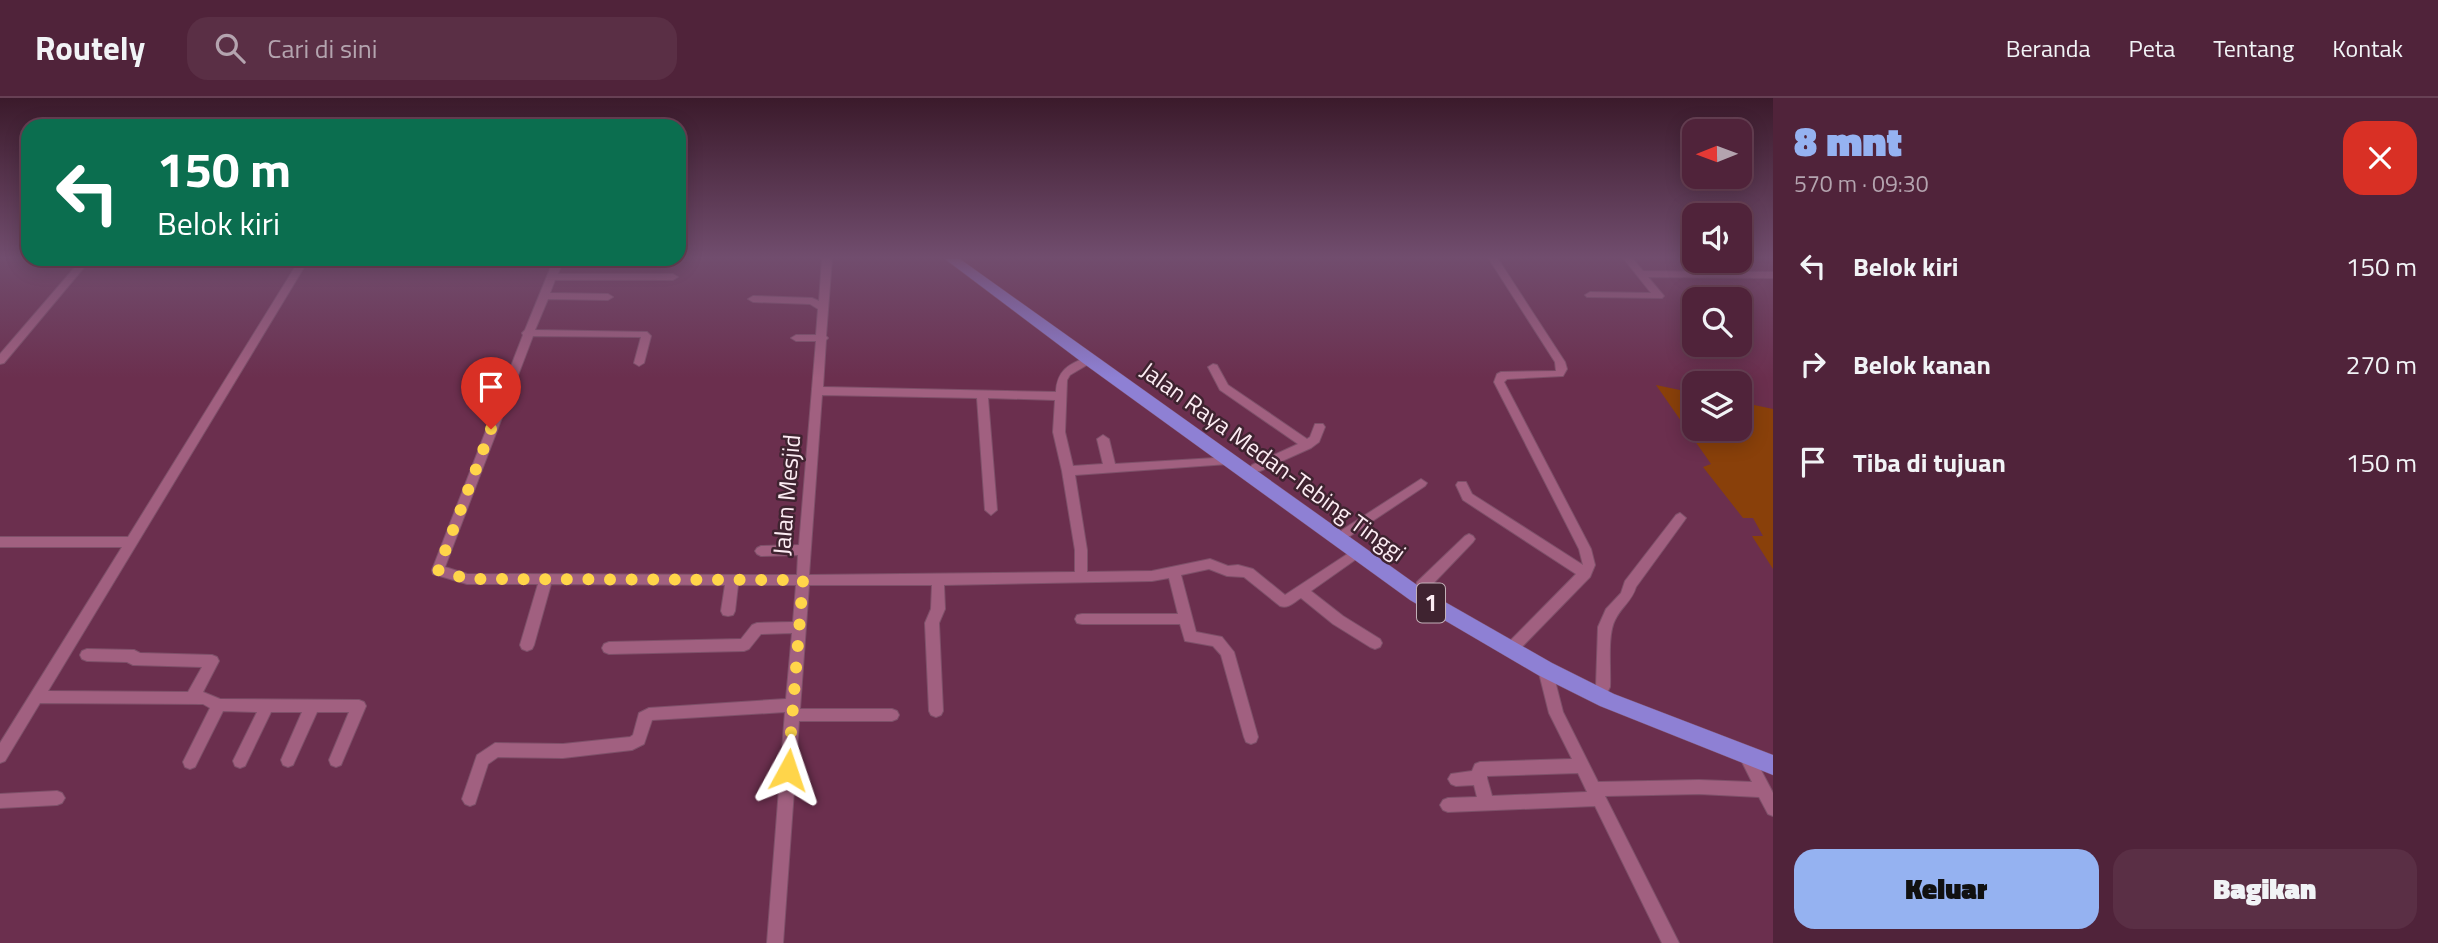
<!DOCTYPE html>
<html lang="id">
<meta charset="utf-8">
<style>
body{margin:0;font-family:"Titillium Web",sans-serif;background:#5a2f45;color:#f1f3f6;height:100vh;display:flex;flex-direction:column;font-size:26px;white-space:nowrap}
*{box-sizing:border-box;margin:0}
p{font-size:23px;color:#b4a4af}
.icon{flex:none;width:38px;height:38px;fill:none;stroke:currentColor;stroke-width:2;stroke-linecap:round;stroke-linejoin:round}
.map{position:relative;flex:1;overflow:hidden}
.details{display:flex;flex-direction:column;background:#50233a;width:665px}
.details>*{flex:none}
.banner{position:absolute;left:21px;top:21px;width:665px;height:147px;border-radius:21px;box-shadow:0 4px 18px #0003,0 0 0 2px #674054;background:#0b6e4f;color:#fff;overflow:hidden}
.needle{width:46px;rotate:269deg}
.controls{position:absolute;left:1682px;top:21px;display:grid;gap:14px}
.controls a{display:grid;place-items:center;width:70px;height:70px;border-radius:14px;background:#50233a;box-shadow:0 4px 18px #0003,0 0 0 2px #674054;font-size:35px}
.pin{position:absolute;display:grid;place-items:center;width:60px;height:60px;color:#fff;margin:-72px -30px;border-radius:50% 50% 50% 0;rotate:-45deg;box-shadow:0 0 7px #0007}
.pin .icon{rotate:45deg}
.me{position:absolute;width:77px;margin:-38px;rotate:5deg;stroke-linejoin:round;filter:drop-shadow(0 0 5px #0008)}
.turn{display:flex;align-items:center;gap:24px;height:147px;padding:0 21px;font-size:32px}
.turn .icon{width:91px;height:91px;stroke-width:2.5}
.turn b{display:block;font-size:49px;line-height:60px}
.round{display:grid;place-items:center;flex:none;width:74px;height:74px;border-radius:21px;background:#5a2f45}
.summary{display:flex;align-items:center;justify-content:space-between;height:119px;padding:0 21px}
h1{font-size:42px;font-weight:800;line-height:52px;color:#95b2f1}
.button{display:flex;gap:14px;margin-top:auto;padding:14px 21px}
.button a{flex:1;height:80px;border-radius:21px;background:#95b2f1;color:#111;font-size:28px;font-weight:800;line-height:80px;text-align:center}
.button a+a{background:#5a2f45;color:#f1f3f6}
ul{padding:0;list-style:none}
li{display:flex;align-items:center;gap:21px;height:98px;padding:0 21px}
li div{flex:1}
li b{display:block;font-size:26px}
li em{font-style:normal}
header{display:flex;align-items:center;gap:42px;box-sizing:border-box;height:98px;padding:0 35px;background:#50233a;border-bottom:2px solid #674054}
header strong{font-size:33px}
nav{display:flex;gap:38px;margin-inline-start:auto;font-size:24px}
.search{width:490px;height:63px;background:#5a2f45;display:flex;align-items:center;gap:18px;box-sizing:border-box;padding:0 24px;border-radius:21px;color:#b4a4af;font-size:26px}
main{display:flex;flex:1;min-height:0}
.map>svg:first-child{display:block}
.green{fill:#89400a}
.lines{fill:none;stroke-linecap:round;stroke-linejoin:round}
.minor-casing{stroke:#7e5069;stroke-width:2}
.highway-casing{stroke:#7e5069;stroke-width:1}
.minor{fill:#a16080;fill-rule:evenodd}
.highway{fill:#8e80d4;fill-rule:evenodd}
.route{stroke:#ffd54a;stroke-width:12;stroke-dasharray:0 21.6}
.labels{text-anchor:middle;stroke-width:5;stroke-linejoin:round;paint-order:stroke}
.shield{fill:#3f2330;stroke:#c3b0b8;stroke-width:2}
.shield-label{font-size:23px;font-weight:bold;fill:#fcecf3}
.street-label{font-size:24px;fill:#fcecf3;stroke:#3f2330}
</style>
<header>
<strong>Routely</strong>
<div class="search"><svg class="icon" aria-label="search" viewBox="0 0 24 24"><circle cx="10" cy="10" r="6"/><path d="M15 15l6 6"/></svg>Cari di sini</div>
<nav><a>Beranda</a><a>Peta</a><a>Tentang</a><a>Kontak</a></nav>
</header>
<main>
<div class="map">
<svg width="1773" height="845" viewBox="0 0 1773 845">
<rect width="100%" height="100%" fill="#6b2f4e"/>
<path class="green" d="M1656,287l38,8v36h46v-27l33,7v160l-21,-33h11l-10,-18h-10l-40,-51 8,-3z"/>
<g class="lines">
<defs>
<path id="minor" d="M82,161h9l-87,104 -4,1v-10z
M300,161h9l-261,432 140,1 14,-25 -69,-2 -6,-3 -40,-1 -5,-2 -2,-4 2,-4 5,-2 47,1 6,3 72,2 5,2 2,4 -16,31 17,7 139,1 5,2 2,4 -25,59 -5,2 -5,-2 -2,-5 20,-48h-32l-24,53 -5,2 -5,-2 -2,-5 21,-48h-31l-26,54 -5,2 -5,-2 -2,-5 24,-49 -34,-1 -28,56 -5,2 -5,-2 -2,-5 27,-54 -7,-4 -163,-1 -35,58 -5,2v-20l122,-196h-122v-10h128z
M554,161h10l-6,15h115l5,3 -5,3h-118l-5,13 58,1 5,3 -5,3 -60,-1 -13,31 112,2 4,4 -7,27 -5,3 -5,-3 7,-26 -108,-1 -88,231 22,7 330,1 1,-20 -37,1 -4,-2 -2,-3 2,-3 4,-2 38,-1 17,-204h-20l-5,-3 5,-3h20l2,-26 -8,-5 -57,-2 -5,-3 5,-3 59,2 7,3 3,-42h10l-6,77 2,2 -2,2 -3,47 233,5c1,-21 12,-28 32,-35l5,3 -1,2 -22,13 -3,5 -2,52 8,34 30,-2 -6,-25 6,-4 6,4 6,25 117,-7 2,3 -2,3 -4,1 -153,11 12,75v22l65,-1 58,-12 18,7 10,-1 15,4 32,26 73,-48 4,2 2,3 -2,3 -51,36 32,25 37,23 2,4 -2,4 -5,2 -5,-2 -37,-23 -32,-26c-7,4 -12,11 -21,8l-36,-29 -17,-1 -18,-7 -28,6 15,57 26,5 12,15 24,85 -2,5 -5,2 -5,-2 -2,-5 -23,-82 -8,-9 -28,-5 -5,-17h-98l-5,-1 -2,-4 2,-4 5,-1h96l-9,-36 -17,3 -208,4 1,24 -6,14 4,88 -2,4 -5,2 -5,-2 -2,-4 -4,-88 6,-14 1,-24h-123l-9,124h92l5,2 2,4 -2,4 -5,2h-93l-16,222h-16l18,-231 -133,8 -8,24 -12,6 -69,8 -65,-1 -10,7 -13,40 -5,2 -5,-2 -3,-5 15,-44 18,-12 68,1 67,-7 3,-2 6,-22 10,-5 137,-9 6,-66 -31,1 -12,15 -5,2 -135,3 -5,-2 -2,-4 2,-4 5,-2 132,-3 11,-14 5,-2 36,-1 3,-37h-58l-3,26 -2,4 -5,1 -5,-1 -2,-4 4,-26 -174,-1 -17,61 -2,4 -5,2 -5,-2 -2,-4 18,-61h-71l-34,-10 -1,-4 91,-235 -1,-2 3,-3zM822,297l155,3 8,112 6,5 6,-5 -9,-112 67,2 -2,32 9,39 13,79v22l-266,3z
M1489,161h9l67,103 2,7 -4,7 -56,3 -3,3 87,167 4,16 -5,12 -75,77 -5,2 -5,-2 -2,-4 2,-4 71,-72 -113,-74 -7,-15 2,-3h8l6,12 111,71 -4,-16 -85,-167 3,-8 4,-2 55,-1 -1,-9z
M1624,161h9l10,12 84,1 -9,-11h10l9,11h36v6l-125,-1 16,19 -2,2 -75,-1 -2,-2 5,-3 61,1z
M1213,266l4,1 11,20 79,54 3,-2 5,-13h8l2,3 -6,15 -8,6 -51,23h-8l-2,-3 2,-3 46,-21 -78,-54 -12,-23z
M1421,381l6,4 -2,3 -75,50h-8l-2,-3 2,-3z
M1680,415l6,5 -2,3 -48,66c-4,14 -15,20 -21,33 -8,15 -4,49 -5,67l-2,4 -5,2 -5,-2 -2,-4 2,-60 8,-18 15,-16 4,-12 51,-66z
M1469,436l4,2 2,3 -2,3 -46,48h-10l-1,-4 1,-4 48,-46z
M1545,565l5,2 2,4 11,43 35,70 101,-2 53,2 -13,-26 2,-5 5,-2 5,2 22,42v23l-5,-2 -9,-17 -60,-3 -94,2 74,147h-17l-67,-137 -147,6 -5,-2 -3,-5 3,-5 5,-2 29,-1 -3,-12 -18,1 -5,-2 -3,-5 3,-5 21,-3 3,-7 5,-2 92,-3 -23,-46 -11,-44 2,-4zM1578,675l9,19 -95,4 -5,-18v-2z
M57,693l5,2 3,5 -3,5 -5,2 -57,3v-14z"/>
<path id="highway" d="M945,161h15l464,331 128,73 62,31 159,61v20l-173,-69 -62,-31 -128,-75 -327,-237z"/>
</defs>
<use href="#minor" class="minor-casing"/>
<use href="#highway" class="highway-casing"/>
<use href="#minor" class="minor"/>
<use href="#highway" class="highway"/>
</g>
<linearGradient id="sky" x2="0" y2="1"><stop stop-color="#3b1a2b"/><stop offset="0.57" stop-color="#714d6e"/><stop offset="1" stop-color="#714d6e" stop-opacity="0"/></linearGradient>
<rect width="1773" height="280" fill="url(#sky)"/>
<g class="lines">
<path class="route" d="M491,331l-53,141 29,9 336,1 -15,190"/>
</g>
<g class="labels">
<rect class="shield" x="1417" y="485.5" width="28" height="39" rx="5"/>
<g class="shield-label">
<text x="1431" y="513">1</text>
</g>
<g class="street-label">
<text transform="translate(1273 364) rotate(36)" y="8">Jalan Raya Medan-Tebing Tinggi</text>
<text transform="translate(787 397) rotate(-85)" y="8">Jalan Mesjid</text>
</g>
</g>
</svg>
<div class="controls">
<a><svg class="needle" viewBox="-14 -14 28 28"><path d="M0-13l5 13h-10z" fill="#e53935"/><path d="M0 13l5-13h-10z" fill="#b4a4af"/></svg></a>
<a><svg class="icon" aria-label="sound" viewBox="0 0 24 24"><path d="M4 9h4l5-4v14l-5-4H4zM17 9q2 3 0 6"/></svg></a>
<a><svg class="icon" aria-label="search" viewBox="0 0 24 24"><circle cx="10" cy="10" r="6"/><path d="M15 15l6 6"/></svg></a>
<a><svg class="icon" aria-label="layers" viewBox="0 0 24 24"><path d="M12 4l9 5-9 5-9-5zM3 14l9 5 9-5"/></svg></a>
</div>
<div class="pin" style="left:491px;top:331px;background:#d93025"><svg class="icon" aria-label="arrive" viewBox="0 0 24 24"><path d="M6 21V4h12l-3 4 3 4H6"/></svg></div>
<svg class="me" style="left:788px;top:672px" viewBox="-20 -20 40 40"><path d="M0-17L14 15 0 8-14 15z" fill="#ffd54a" stroke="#fff" stroke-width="4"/></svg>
<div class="banner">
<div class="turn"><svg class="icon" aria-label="left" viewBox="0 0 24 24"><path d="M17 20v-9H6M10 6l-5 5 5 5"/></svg><div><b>150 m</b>Belok kiri</div></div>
</div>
</div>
<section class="details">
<div class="summary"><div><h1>8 mnt</h1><p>570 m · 09:30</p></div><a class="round" style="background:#d93025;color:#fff"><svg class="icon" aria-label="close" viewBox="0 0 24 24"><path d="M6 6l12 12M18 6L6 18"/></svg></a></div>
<ul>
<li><svg class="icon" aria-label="left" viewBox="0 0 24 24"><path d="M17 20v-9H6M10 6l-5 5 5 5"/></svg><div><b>Belok kiri</b></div><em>150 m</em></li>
<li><svg class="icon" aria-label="right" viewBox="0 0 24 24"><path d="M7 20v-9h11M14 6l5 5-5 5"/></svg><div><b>Belok kanan</b></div><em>270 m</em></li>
<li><svg class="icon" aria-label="arrive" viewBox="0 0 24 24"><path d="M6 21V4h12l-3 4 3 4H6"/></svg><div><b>Tiba di tujuan</b></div><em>150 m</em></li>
</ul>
<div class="button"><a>Keluar</a><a>Bagikan</a></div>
</section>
</main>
